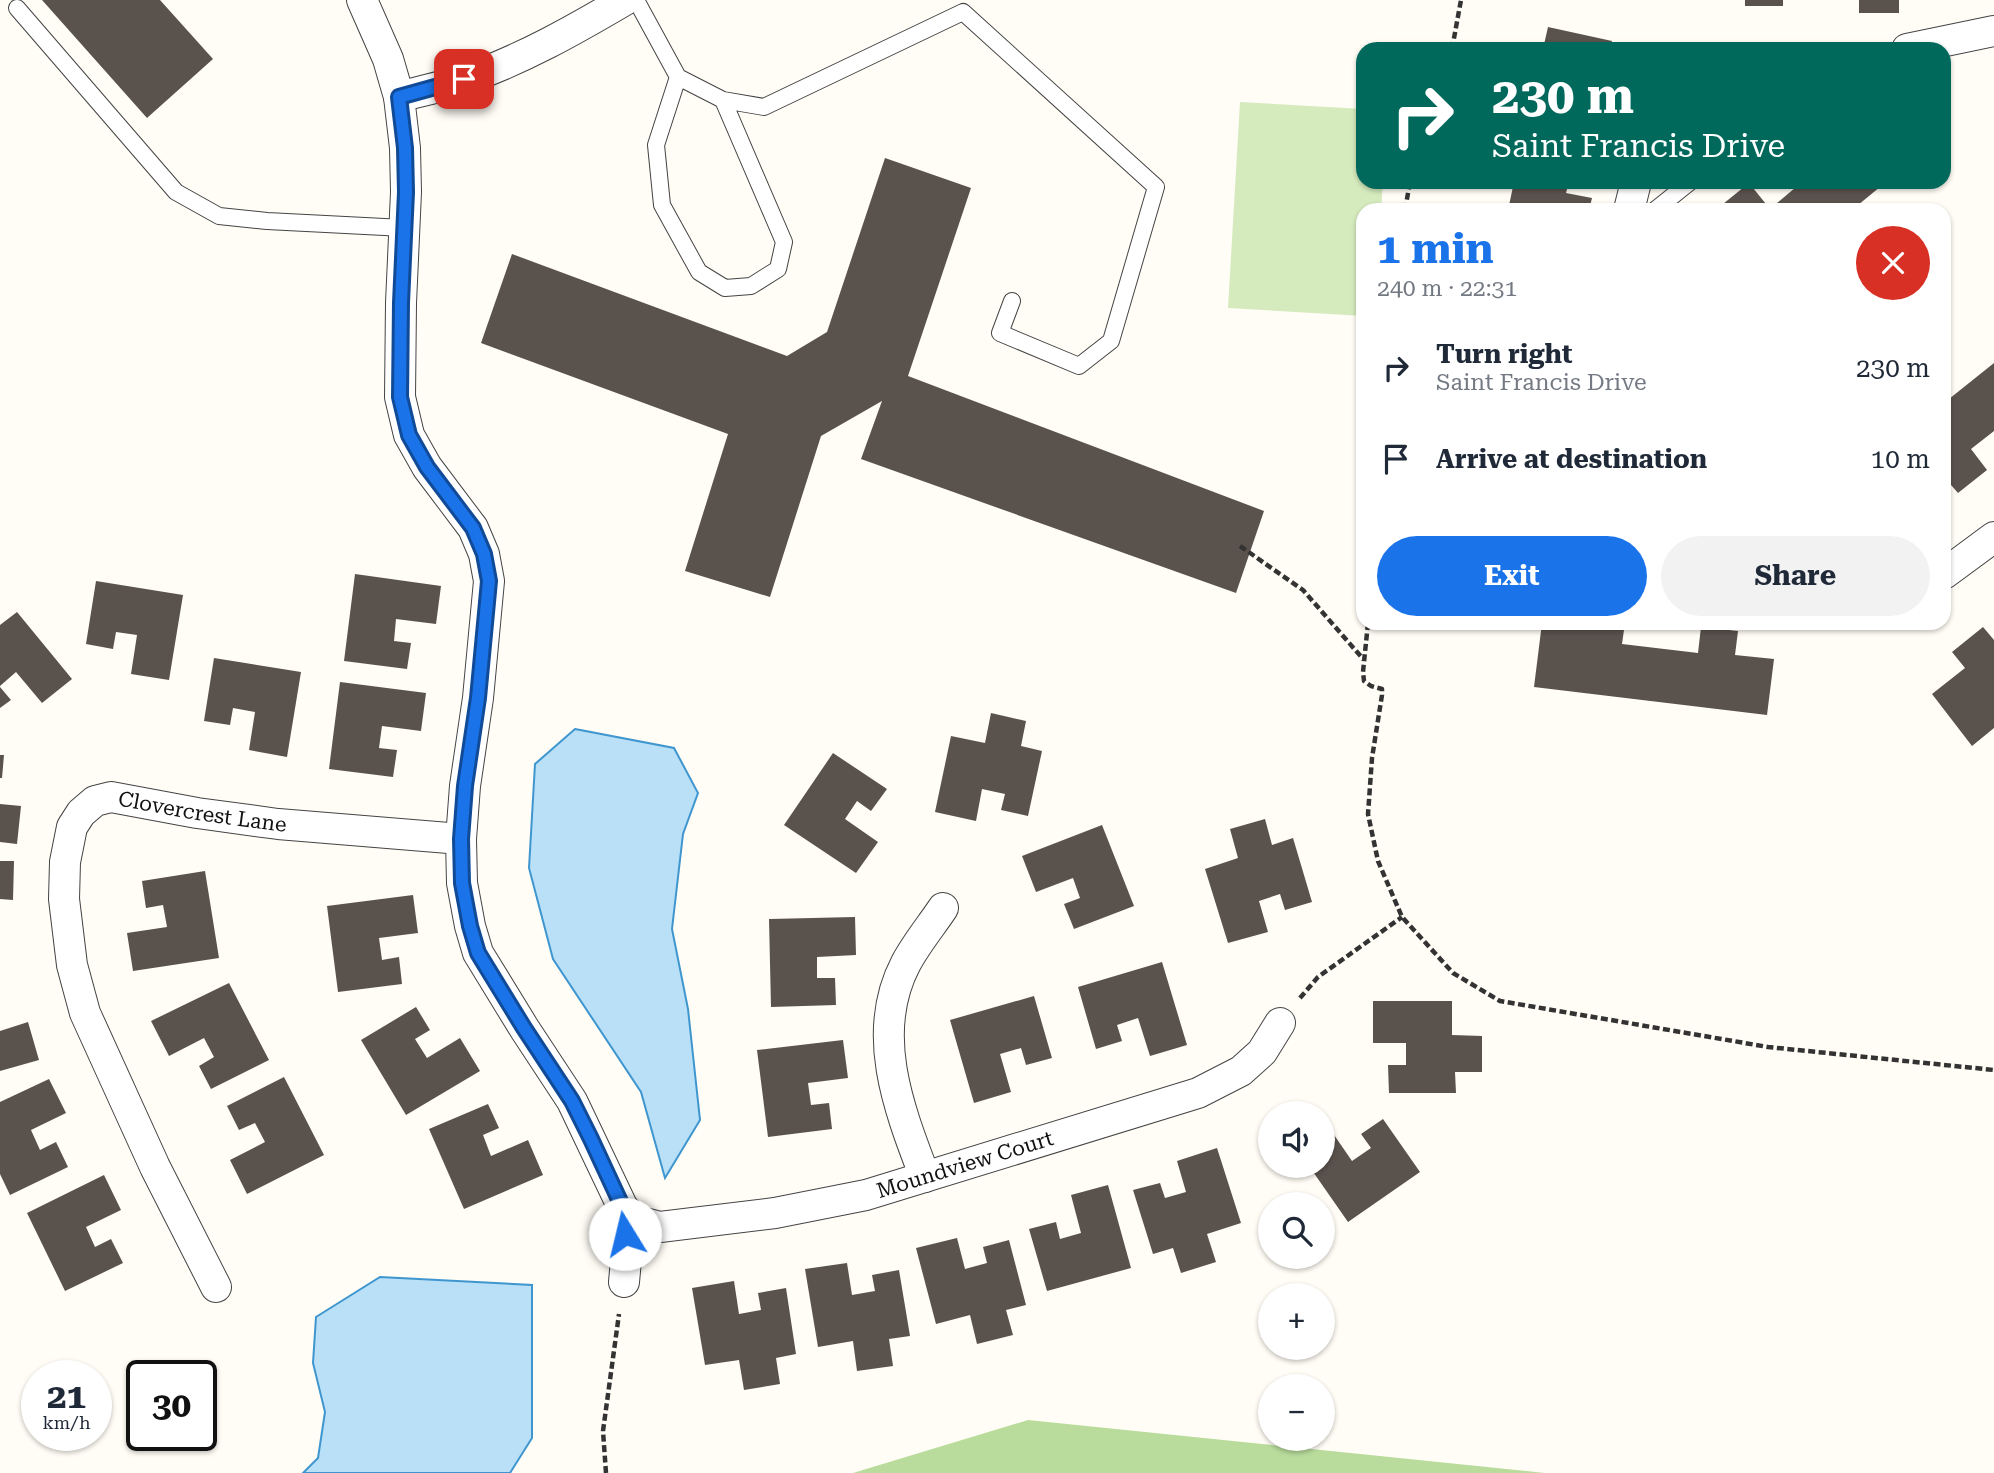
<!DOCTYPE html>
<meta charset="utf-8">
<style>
body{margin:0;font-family:"Roboto Serif",serif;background:#f2f2f3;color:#1f2937;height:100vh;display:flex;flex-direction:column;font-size:26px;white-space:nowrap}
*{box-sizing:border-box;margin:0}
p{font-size:23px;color:#747a83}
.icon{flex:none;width:38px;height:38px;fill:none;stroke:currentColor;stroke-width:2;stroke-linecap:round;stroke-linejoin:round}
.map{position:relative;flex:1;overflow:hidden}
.panel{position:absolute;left:1356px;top:203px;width:595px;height:427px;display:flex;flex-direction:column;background:#fff;border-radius:21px;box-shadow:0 2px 5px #0004}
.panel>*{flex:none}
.banner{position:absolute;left:1356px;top:42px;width:595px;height:147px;border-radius:21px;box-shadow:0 2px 5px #0004;background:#00695c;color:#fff;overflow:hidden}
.buttons{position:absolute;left:1258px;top:1101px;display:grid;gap:14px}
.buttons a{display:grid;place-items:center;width:77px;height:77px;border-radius:50%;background:#fff;box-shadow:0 2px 5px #0004;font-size:35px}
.speed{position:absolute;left:21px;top:1360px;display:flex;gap:14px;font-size:35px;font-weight:700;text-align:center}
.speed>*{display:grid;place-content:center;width:91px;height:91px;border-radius:50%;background:#fff;box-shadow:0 2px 5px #0004;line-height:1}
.speed small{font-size:18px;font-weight:400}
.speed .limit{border:4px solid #111;border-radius:10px;background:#fff;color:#111}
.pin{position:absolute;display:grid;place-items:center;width:60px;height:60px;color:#fff;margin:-30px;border-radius:14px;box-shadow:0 4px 10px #0006}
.me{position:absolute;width:77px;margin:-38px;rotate:351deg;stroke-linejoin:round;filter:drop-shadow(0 0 5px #0008)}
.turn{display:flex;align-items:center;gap:24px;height:147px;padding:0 21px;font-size:32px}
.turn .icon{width:91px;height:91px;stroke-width:2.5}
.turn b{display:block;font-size:49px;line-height:60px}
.round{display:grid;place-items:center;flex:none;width:74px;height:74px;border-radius:37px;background:#f2f2f3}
.overview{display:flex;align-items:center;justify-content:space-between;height:119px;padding:0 21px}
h1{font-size:42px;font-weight:700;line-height:52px;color:#1a73e8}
.primary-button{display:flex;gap:14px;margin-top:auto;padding:14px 21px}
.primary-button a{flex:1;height:80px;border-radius:42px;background:#1a73e8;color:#fff;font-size:28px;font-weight:700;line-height:80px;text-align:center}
.primary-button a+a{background:#f2f2f3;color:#1f2937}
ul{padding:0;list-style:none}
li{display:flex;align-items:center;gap:21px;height:91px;padding:0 21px}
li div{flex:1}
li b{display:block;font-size:26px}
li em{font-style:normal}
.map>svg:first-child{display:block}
.green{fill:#d5ebbd}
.forest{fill:#b9dc9c}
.water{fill:#b9e0f7;stroke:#3f96cf;stroke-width:2}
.building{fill:#5a524d}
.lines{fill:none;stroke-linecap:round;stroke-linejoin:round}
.service-casing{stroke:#444;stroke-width:18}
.minor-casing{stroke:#444;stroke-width:32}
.path{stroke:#333;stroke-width:4.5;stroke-dasharray:7 3.5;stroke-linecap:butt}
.service{stroke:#fff;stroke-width:16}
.minor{stroke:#fff;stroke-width:30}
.route-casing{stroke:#114b97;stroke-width:18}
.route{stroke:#1a73e8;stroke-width:12}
.labels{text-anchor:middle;stroke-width:7;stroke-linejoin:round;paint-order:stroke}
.street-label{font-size:21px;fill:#111;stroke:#fff}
</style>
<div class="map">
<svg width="1994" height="1473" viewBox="0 0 1994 1473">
<rect width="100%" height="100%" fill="#fffdf5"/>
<path class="green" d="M1240,102l123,7v73h20l-2,28h-18v106l-135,-8z"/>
<path class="forest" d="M1028,1420l517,53h-692z"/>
<path class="water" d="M575,729l99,19 24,45 -15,41 -11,95 16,80 12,111 -35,58 -24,-86 -88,-133 -24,-91 6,-104z
M380,1277l152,8v153l-22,35h-207l15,-15 7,-46 -12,-49 3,-46z"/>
<path class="building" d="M42,0h118l53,59 -66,59z
M1745,0h38v6h-38z
M1859,0h40v13h-40z
M1548,27l64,14 -2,8h-67z
M885,158l86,30 -63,188 356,135 -28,82 -375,-134 21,-58 -61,35 -51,161 -85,-26 43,-137 -247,-91 31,-89 275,102 40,-24z
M1514,182h55l-3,11 26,5 -3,12h-81z
M1802,182h84l-34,28h-133l-1,-2 31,-25 21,26z
M1994,363v68l-23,18 16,21 -29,23 -14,-16v-74z
M355,574l86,12 -5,38 -40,-5 -2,22 17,2 -4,26 -63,-8z
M96,581l87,14 -14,85 -38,-6 6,-39 -21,-3 -3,17 -27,-5z
M17,612l55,67 -30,24 -26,-31 -16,14v-61z
M1542,623l42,4v-4h41l-3,21 76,9 3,-26 37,4 -3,24 39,4 -7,56 -233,-28z
M1983,627l11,13v88l-22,18 -40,-52 33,-26 -13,-16z
M214,658l87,14 -14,85 -38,-7 6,-38 -22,-4 -3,17 -26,-4z
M340,682l86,11 -5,38 -39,-5 -3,22 18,2 -4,27 -64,-8z
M0,687l11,13 -11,8z
M991,713l35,8 -5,25 21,5 -14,65 -27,-6 4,-16 -23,-5 -6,32 -41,-9 16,-76 34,7z
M833,753l54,36 -16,22 -14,-10 -12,18 33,23 -22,31 -72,-48z
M0,755h4l-2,23h-2z
M0,804l21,2 -4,38 -17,-2z
M1265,819l7,26 21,-7 19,64 -27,8 -5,-16 -21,7 9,31 -40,11 -23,-74 33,-11 -8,-29z
M1102,825l32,81 -60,23 -10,-25 16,-6 -7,-20 -37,14 -14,-36z
M0,861h14l-1,39 -13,-1z
M205,871l14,87 -86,13 -6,-38 40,-6 -4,-22 -17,3 -4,-27z
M413,895l5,38 -39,5 3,22 17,-3 3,27 -64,8 -11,-86z
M855,917l1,38 -39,2v21h18l1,27 -65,2 -2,-88z
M1162,962l25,83 -37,11 -12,-38 -21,7 5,16 -26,8 -18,-62z
M229,983l40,77 -58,29 -12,-23 15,-9 -10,-19 -35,18 -18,-35z
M1034,996l18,62 -26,7 -5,-17 -21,6 11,38 -37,11 -24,-83z
M1373,1001h79v34l30,1v36h-27l1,21h-67l-1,-28h18v-22h-33z
M416,1007l14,23 -15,9 12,19 33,-20 20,33 -74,44 -45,-75z
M28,1022l11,38 -39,11v-40z
M843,1040l5,38 -40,5 3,22 18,-2 3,26 -64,8 -11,-87z
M284,1077l40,78 -77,39 -17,-34 35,-18 -10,-19 -16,7 -12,-24z
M49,1079l17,34 -35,17 9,20 16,-8 12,25 -58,28 -10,-21v-72z
M488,1104l11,24 -16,7 8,21 37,-16 15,35 -79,34 -35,-80z
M1383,1119l37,53 -72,50 -39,-56h14v-32l7,-5 22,32 19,-13 -10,-14z
M1217,1148l24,75 -34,11 9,28 -35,11 -8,-25 -20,6 -20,-64 27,-7 5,15 21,-6 -9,-31z
M104,1175l17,35 -35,17 9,20 16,-8 12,24 -58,28 -38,-78z
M1108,1185l23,83 -84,23 -18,-62 27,-7 4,17 21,-6 -10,-38z
M957,1238l8,31 22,-6 -4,-16 26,-7 17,65 -20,5 7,25 -36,9 -7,-29 -34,9 -20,-76z
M847,1263l5,32 23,-4 -3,-16 27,-5 11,66 -21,3 4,27 -36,5 -4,-30 -35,6 -13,-78z
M734,1281l5,33 22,-4 -3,-17 28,-5 10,66 -20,4 4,26 -36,6 -5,-30 -34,5 -13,-77z"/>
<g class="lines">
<defs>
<path id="service" d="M636,0l42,77 45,23 41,7 199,-95 193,175 -45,154 -32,25 -79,-33 12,-32
M17,8l159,184 43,24 48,5 137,7
M678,77l-22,68 6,60 37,67 26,16 26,-2 27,-17 6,-27 -61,-142
M1655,210l35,-28"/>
<g id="minor">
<path d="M362,0l26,59 11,38 6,51 1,44 -5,111 -1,94 9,38 18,32 46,61 11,26 5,27 -11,117 -13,88 -4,53 1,44 8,43 8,27 46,75 48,73 51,107 3,52 -2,22"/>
<path d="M1907,49l87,-18"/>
<path d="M399,97c22,-6 46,-11 67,-18 57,-20 108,-49 159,-79"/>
<path d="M1629,210l7,-28"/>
<path d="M1944,574l50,-37"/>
<path d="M925,1177c-26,-68 -56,-144 -19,-214 10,-19 25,-37 37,-55"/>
<path id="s1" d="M623,1208l14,13 23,6 115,-14 91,-18 332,-102 43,-22 21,-19 18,-29"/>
<path id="s2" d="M216,1287l-61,-120 -70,-154 -13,-48 -8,-66 1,-37 7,-35 9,-14 14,-12 16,-4 86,16 81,11 183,15"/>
</g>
</defs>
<use href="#service" class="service-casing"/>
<use href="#minor" class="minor-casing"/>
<path class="path" d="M1452,49l9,-49
M1405,210l5,-28
M1240,546l63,44 61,70
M1368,623l-5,49 1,9 7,5 11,3v6l-10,63 -4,56 10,47 24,56 51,56 47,28 268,46 226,23
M1300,998l18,-21 84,-60
M606,1473l-3,-42 16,-117"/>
<use href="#service" class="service"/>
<use href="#minor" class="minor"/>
</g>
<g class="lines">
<defs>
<path id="route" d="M464,79l-65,18 6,51 1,44 -5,111 -1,94 9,38 18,32 46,61 11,26 5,27 -11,117 -13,88 -4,53 1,44 8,43 8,27 46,75 48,73 19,38 32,69 2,26"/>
</defs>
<use href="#route" class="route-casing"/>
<use href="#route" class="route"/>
</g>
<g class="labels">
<g class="street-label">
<text dy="7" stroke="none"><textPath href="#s2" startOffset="637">Clovercrest Lane</textPath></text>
<text dy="7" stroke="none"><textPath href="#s1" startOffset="355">Moundview Court</textPath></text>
</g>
</g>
</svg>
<div class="buttons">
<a><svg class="icon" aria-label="sound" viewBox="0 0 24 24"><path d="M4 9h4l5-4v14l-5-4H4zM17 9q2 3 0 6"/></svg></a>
<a><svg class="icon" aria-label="search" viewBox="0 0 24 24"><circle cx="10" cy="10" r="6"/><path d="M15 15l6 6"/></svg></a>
<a>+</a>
<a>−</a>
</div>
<div class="speed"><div>21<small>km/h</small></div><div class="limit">30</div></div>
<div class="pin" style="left:464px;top:79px;background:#d93025"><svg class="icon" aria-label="arrive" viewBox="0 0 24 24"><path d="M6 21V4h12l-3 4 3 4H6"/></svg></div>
<svg class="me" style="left:625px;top:1234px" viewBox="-20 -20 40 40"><circle r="19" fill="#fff"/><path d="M0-13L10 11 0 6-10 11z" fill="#1a73e8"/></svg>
<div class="banner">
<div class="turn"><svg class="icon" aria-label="right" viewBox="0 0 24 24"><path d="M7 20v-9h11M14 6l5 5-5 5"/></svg><div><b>230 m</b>Saint Francis Drive</div></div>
</div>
<section class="panel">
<div class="overview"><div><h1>1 min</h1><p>240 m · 22:31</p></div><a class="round" style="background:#d93025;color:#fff"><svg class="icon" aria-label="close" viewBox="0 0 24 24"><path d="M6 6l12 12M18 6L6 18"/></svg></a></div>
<ul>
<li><svg class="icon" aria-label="right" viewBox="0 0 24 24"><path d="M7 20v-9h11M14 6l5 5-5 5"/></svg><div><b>Turn right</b><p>Saint Francis Drive</p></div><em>230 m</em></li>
<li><svg class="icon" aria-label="arrive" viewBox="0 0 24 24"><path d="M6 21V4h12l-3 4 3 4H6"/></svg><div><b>Arrive at destination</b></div><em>10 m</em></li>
</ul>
<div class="primary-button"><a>Exit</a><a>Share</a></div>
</section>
</div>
